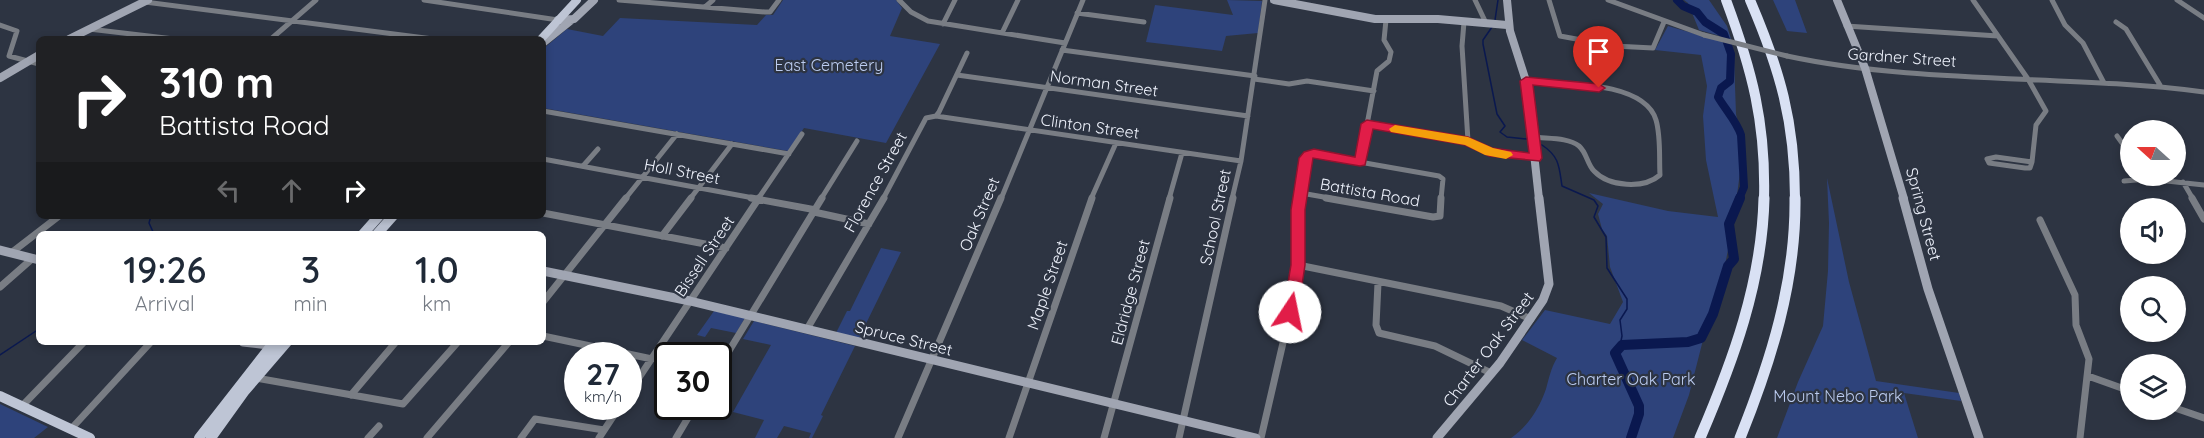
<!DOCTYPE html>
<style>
body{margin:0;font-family:Quicksand,sans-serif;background:#f2f2f3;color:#1f2937;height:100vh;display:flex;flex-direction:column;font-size:22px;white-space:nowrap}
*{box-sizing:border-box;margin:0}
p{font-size:20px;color:#747a83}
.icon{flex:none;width:33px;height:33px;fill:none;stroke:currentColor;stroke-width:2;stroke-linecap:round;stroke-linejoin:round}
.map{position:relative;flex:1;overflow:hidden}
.drawer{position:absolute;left:36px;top:231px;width:510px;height:114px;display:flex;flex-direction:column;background:#fff;border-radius:9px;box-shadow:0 3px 9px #0003}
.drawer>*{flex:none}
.top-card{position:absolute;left:36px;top:36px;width:510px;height:183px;border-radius:9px;box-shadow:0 3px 9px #0003;background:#202124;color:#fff;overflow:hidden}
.needle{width:39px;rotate:291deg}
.buttons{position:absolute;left:2120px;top:120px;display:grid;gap:12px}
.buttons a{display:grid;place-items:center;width:66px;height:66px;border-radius:50%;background:#fff;box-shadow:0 3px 9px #0003;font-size:30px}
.speed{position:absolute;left:564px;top:342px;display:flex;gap:12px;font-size:30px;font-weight:700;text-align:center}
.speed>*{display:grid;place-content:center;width:78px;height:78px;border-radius:50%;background:#fff;box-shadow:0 3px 9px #0003;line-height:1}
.speed small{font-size:15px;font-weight:400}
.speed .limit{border:3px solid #111;border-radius:9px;background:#fff;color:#111}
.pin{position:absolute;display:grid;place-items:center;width:51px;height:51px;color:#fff;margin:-62px -26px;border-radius:50% 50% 50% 0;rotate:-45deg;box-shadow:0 0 6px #0007}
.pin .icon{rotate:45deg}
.me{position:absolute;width:66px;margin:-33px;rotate:11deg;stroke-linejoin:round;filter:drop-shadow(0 0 4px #0008)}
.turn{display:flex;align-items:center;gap:21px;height:126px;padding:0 24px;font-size:27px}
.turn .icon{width:78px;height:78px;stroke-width:2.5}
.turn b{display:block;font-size:42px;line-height:51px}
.lanes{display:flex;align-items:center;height:57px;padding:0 24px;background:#0003;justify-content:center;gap:30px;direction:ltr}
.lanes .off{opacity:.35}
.eta{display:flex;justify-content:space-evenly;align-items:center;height:102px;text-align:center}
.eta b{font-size:36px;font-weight:600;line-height:42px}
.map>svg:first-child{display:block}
.green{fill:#2e437b}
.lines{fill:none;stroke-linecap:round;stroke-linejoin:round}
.stream{stroke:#0a184f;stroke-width:1.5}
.river-far1{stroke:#0a184f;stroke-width:8}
.river{stroke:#0a184f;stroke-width:10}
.street-far1{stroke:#797d84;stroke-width:5}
.street{stroke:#797d84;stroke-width:7}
.secondary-far1{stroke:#a0a5b2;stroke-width:8}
.secondary{stroke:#a0a5b2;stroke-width:9}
.primary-far1{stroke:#bec5d5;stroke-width:8}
.primary{stroke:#bec5d5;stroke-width:10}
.highway-far1{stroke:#d9e1f4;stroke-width:10}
.highway{stroke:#d9e1f4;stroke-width:11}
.street-bridge{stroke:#797d84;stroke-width:5}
.route{fill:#e11d48;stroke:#92132f;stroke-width:1.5}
.slow{fill:#f59e0b}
.labels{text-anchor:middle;stroke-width:4.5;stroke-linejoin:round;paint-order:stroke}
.street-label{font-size:16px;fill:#eef2fc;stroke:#2d3442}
.park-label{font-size:16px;fill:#bcccf0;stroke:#2d3442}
</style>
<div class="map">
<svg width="2204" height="438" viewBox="0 0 2204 438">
<rect width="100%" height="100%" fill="#2d3442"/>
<path class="green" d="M783,0h113l6,8 -12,28 50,8 -54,99 -82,-15 -16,23 -245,-43v-59l24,-20 36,7 17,-18 137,7 9,-10h7z
M1227,0l35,1 -4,32 -32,3 -4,15 -76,-9 9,-37 78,10z
M1684,0h25l18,26 4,13 -32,-9 -11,-27z
M1773,0h22l12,33 -20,-2z
M1668,26l62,18 4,14 2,56 7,35 -10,77 -12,58 -18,56 -14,55 -16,43h-162c17,-12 28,-29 35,-49 3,-11 5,-21 11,-31l-35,-18 23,-30 65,14 13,-22 -13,-35 -3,-31 -5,-7 -4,-15 5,-10 -14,-11 79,18 50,6 -12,-57 -3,-44 4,-30 -6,-31 -46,-5z
M1827,178l22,104 27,99 83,12 2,8 -57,-8 14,45h-141l21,-56 25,-56 5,-55 1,-48z
M881,248l20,4 -42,86 -23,-5 11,-22h3z
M714,311l31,7 -9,15 -25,-5 -6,9 -8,-2z
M754,321l101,25 -34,69 2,1 -11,22h-3l2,-5 -27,-7 -7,12h-22l9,-18 -31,-8 38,-67 -28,-6z
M0,404l48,23 -14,11h-34z"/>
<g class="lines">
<path class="stream" d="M1495,20l3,-20
M1492,27l-9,13v4l14,70 8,12 -5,6 7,5 20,2
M1542,145c18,12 17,22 20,41l32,14 4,6 -4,11 12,20 1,31 20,31v10l-7,11 2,16 -2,10
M151,216l-2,7 5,11
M0,355l39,-26"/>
<path class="river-far1" d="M1677,0l6,6 14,6 8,10 19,12 7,20 -1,27 -9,7 -3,9c7,12 19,25 23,38l3,52 -5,12"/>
<path class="river" d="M1631,438l8,-24v-8l-24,-53 7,-8 66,-3 13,-4 12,-24 15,-48 6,-7 -5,-35 11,-26"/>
<path class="street-far1" d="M424,0l134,20
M619,0l146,12h5l9,-12
M899,0l12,12 17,9 137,22
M1475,0l11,23
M1549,0l11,36 54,10 39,2 11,-26
M1608,0l96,35
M1973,0l55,79 18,32 -10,14 -4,37
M2052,0l13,25 18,18 21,40
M2177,0l27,18
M145,2l288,37
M705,7l8,-7
M1077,13l67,9
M1464,22l-2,24 6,95
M2116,22l10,7 34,56
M943,24l12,-24
M0,25l17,6 -8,25 30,8
M1846,26l152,10
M89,29l85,10
M1002,33l16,-33
M271,39l45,-39
M1062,50l193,26
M1787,56c135,29 280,18 417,36
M957,75l291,41
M1254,79l35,5 18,-3 67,10
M1526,81c34,3 118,-1 130,39 5,17 3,37 4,55 -16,14 -51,12 -66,-4 -7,-7 -7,-18 -15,-25 -11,-9 -32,-7 -46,-9
M543,111l246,43
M936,116l305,45
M1367,124l101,17 21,11 47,6
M2117,136l13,18
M1996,157l36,5 -2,6h-5l-36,-5 -2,-4z
M543,159l216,40
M1360,162l17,-91 12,-10 2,-9 -7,-12 2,-20
M583,166l15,-17
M2124,181l24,-2 56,6
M2183,182l10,17
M1301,193l34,6
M1301,193l5,-35 8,-4 125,22 4,3 -2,20
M625,199l52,-65
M690,199l42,-55
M758,199l44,-65
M821,199l36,-58
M883,199l43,-81 10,-2 3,-4 28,-59
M1001,199l82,-199
M1091,199l25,-56
M1169,199l13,-46
M1232,199l9,-38 24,-161
M1300,199l1,-6"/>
<path class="street" d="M751,198l65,12
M1326,198l107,19 7,-1 1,-18
M2192,198l12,21
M814,212l55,12
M543,213l183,35
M2040,220l35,75 1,30 13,34 -9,79
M662,236l29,-38
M11,253l48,-37
M1298,265l203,41 30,13
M1378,283l-2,42 3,8 56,13 56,27
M0,287l33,-29
M543,302l83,-104
M807,329l77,-131
M543,336l109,23
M718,369l104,-171
M2088,376l42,15
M256,378l147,26 55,-62
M628,394l131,-196
M351,395l44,-52
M22,406l62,-64
M2175,408l29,10
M71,429l80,-87
M368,438l11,-12
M427,438l82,-96
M521,438l14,-19 69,11
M599,438l21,-32
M676,438l19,-32
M898,438l103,-240
M1009,438l83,-240
M1104,438l66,-240
M1179,438l54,-240
M1261,438l34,-147 5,-93"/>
<path class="secondary-far1" d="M1274,0l101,19h63l69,6
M1507,0l3,31 16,50 13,118
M1837,0l28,68 39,131
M558,20l16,-1 20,-19
M69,39l79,-39
M543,43l30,-24
M0,78l39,-23"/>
<path class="secondary" d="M1903,198l25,91 51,149
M0,250l39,10
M543,271l147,30 566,137
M243,342l33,4
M1437,438l63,-75 43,-63 6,-16 -10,-86"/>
<path class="primary-far1" d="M541,39l36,-39"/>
<path class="primary" d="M363,234l16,-18
M377,234l16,-18
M0,396l90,42
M199,438l75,-96
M211,438l33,-46 43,-50"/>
<path class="highway-far1" d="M1726,0c26,70 40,123 38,199
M1750,0c30,70 45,122 45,199"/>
<path class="highway" d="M1700,438c33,-77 62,-155 64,-240
M1740,438c31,-77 56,-156 55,-240"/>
<path class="street-bridge" d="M1704,35l83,21"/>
</g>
<path class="route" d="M1526,77l73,7 6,4 -6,4 -66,-7 9,73 -2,3 -51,-5 -24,-11 -92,-16 -8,36 -5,1 -47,-8 -8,52v55l-7,47 -2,4h-11l-2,-4 8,-47v-55l8,-52 5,-6 10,-3 41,8 6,-33 6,-4 101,17 24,11 37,5 -9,-72z"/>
<path class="slow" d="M1395,125l73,12 25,11 18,4 2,3 -7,4 -21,-4 -20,-10 -74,-13 -2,-3z"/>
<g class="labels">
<g class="street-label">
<text transform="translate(1902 57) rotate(4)" y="6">Gardner Street</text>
<text transform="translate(1104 83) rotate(8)" y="6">Norman Street</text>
<text transform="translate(1090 126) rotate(8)" y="6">Clinton Street</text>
<text transform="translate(682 171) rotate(11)" y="6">Holl Street</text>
<text transform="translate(875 182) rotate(-61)" y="6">Florence Street</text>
<text transform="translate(1370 192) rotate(10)" y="6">Battista Road</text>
<text transform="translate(979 214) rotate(-67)" y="6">Oak Street</text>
<text transform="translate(1924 214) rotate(75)" y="6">Spring Street</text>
<text transform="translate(1215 217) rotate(-78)" y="6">School Street</text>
<text transform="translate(704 256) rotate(-56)" y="6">Bissell Street</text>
<text transform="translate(1047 285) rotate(-71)" y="6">Maple Street</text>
<text transform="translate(1130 292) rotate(-75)" y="6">Eldridge Street</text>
<text transform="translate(904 338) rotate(14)" y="6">Spruce Street</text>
<text transform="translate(1488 349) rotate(-53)" y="6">Charter Oak Street</text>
</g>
<g class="park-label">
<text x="829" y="71">East Cemetery</text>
<text x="1631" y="385">Charter Oak Park</text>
<text x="1838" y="402">Mount Nebo Park</text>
</g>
</g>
</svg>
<div class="buttons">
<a><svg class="needle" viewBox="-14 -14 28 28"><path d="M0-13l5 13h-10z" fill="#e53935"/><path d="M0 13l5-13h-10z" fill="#747a83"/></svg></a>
<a><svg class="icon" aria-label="sound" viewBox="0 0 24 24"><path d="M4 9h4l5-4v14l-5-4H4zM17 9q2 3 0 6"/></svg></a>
<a><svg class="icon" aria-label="search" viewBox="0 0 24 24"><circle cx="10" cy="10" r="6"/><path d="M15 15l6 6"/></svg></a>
<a><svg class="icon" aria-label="layers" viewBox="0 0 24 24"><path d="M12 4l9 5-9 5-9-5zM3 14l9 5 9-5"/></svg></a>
</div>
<div class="speed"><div>27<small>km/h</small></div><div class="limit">30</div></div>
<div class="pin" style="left:1599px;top:88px;background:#d93025"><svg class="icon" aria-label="arrive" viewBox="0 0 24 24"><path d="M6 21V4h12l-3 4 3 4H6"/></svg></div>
<svg class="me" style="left:1290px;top:312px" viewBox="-20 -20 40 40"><circle r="19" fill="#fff"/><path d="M0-13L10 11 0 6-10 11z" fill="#e11d48"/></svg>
<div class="top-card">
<div class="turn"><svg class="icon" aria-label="right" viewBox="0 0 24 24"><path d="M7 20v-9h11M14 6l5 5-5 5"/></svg><div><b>310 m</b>Battista Road</div></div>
<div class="lanes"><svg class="icon off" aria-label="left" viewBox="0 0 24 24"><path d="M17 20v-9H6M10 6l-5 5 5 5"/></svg><svg class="icon off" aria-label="ahead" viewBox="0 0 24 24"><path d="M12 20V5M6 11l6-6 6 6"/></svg><svg class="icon" aria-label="right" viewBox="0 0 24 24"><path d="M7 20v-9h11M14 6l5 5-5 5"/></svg></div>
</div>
<section class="drawer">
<div class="eta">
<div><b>19:26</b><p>Arrival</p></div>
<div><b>3</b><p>min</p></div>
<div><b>1.0</b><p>km</p></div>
</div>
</section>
</div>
